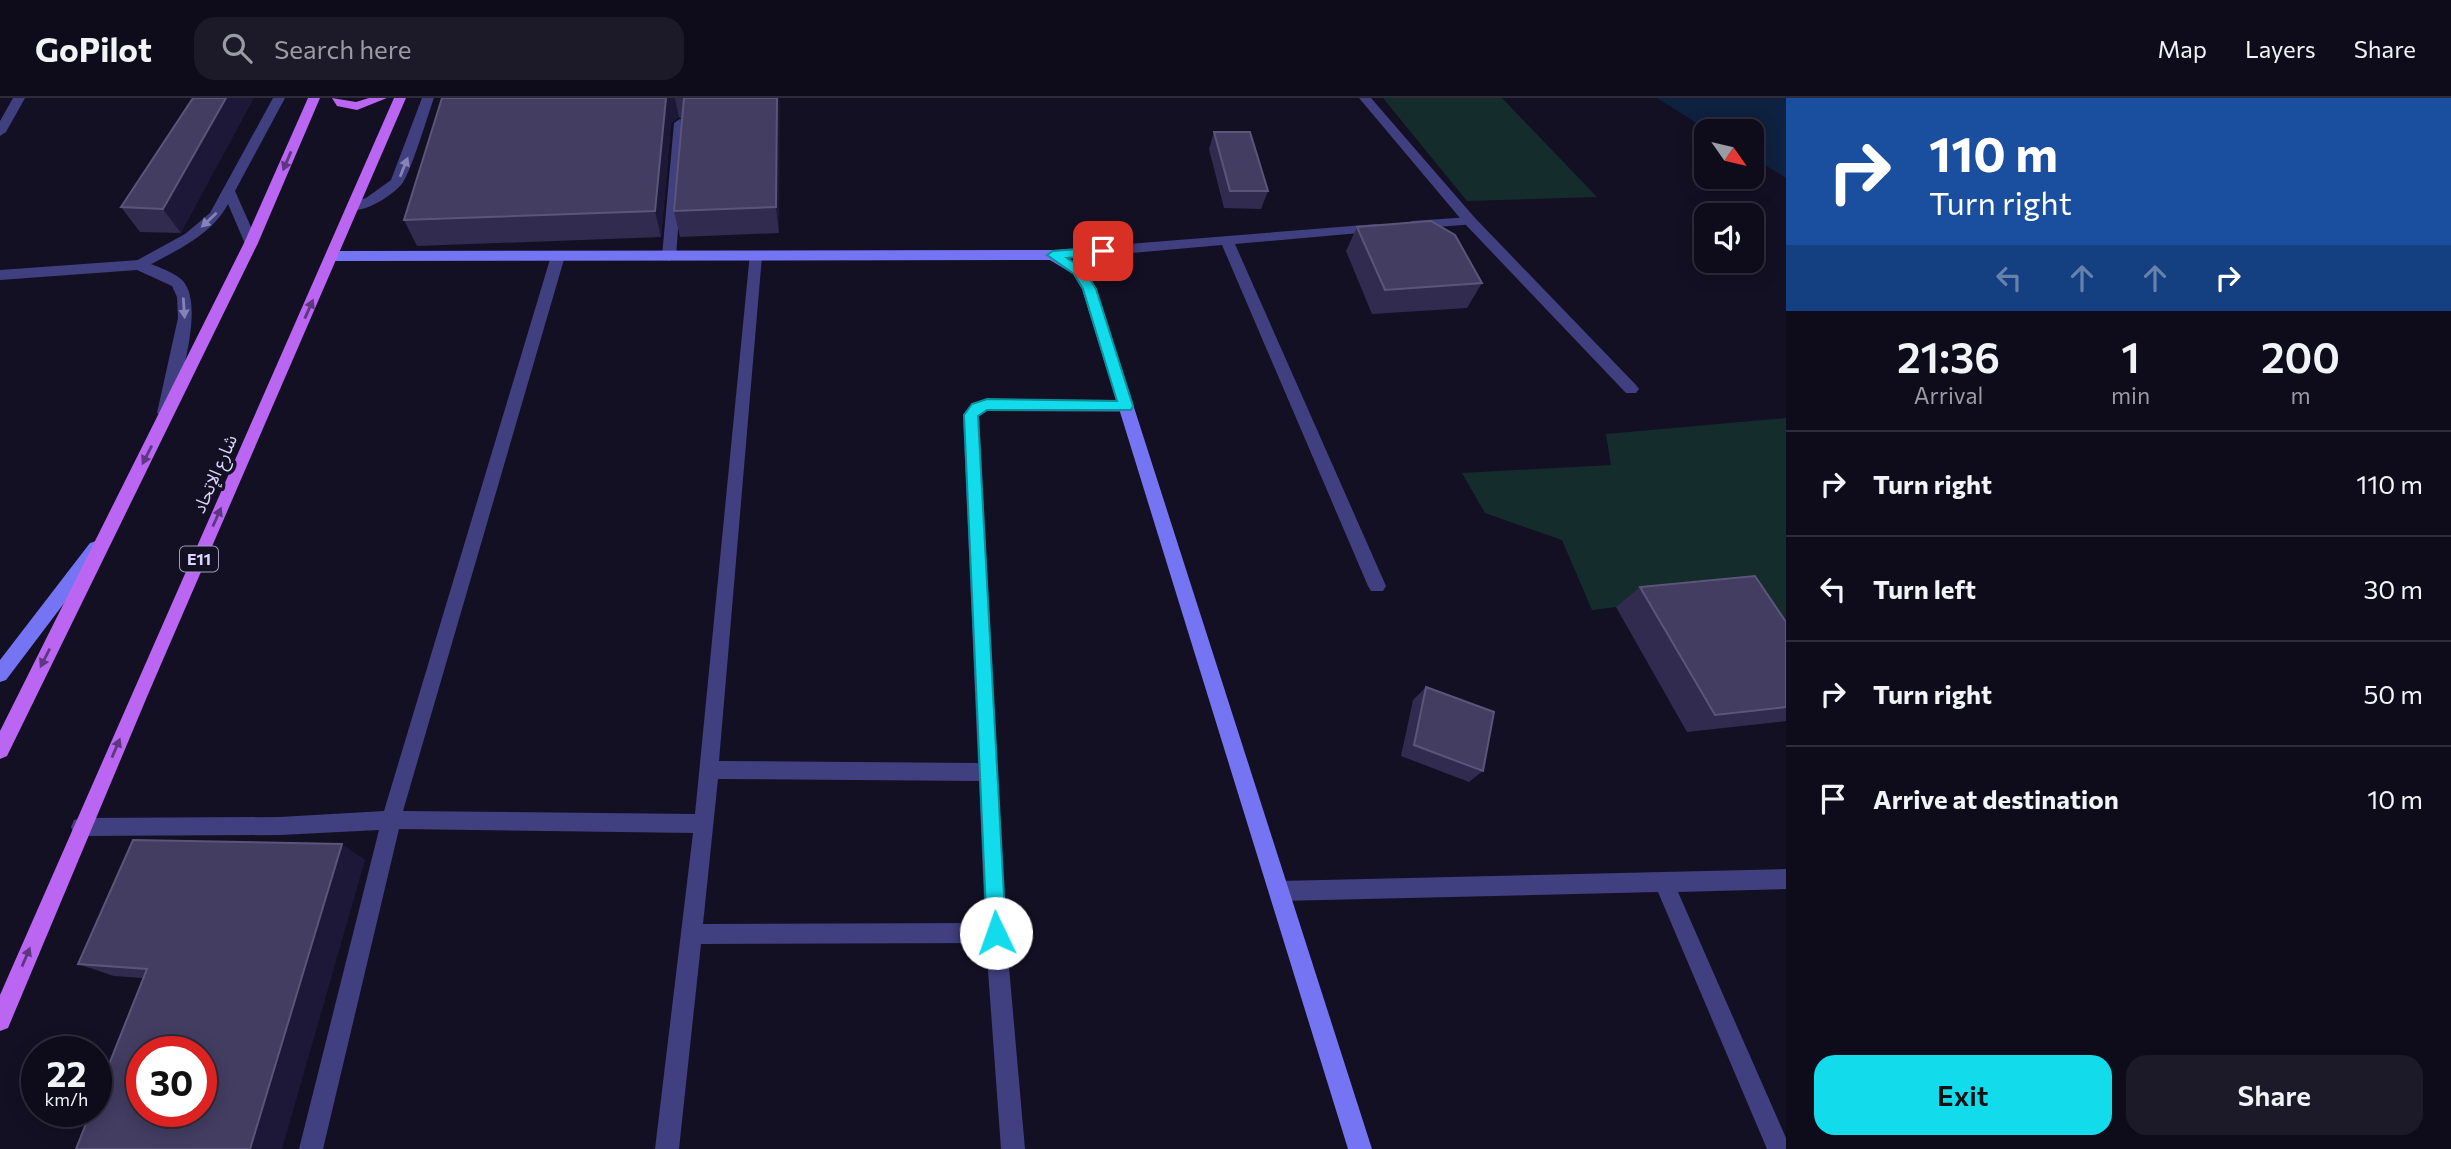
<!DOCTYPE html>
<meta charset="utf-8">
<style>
body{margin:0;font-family:Commissioner,"Noto Sans Arabic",sans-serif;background:#1c1a28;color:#f1f3f6;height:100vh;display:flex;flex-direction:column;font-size:26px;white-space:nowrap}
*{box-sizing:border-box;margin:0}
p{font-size:23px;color:#9b9ba3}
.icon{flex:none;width:38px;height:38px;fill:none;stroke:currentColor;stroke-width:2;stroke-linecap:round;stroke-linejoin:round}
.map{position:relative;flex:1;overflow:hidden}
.sheet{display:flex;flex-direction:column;background:#0e0c1b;width:665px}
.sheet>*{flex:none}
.guide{background:#1a4fa0;color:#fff;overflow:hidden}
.needle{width:46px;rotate:124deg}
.buttons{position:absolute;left:1694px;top:21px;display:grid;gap:14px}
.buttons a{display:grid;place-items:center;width:70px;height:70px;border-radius:14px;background:#0e0c1b;box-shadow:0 4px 18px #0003,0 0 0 2px #2e2c3a;font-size:35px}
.speed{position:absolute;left:21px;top:938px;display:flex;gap:14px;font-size:35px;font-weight:700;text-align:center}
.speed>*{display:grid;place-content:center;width:91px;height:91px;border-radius:50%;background:#0e0c1b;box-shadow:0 4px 18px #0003,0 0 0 2px #2e2c3a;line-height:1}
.speed small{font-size:18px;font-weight:400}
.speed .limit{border:10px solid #d22;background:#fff;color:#111}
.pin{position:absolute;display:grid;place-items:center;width:60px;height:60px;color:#fff;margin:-30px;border-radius:14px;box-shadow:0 4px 10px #0006}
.me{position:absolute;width:77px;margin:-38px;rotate:357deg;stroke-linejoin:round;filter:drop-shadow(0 0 5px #0008)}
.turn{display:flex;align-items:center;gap:24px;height:147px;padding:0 28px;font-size:32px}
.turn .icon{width:91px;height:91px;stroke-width:2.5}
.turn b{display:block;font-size:49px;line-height:60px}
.lanes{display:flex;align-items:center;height:66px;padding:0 28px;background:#0003;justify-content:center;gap:35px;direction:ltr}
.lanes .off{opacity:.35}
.eta{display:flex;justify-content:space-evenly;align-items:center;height:119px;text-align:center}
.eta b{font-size:42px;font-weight:600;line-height:49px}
.button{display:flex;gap:14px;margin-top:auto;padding:14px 28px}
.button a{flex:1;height:80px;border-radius:21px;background:#12dcec;color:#111;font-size:28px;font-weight:600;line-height:80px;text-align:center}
.button a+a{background:#1c1a28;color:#f1f3f6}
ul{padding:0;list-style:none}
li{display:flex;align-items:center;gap:21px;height:105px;padding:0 28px;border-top:2px solid #2e2c3a}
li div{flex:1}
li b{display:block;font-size:26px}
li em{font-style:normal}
header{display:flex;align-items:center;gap:42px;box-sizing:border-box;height:98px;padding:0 35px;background:#0e0c1b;border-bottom:2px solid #2e2c3a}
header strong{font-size:33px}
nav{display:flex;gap:38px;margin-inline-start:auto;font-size:24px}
.search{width:490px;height:63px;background:#1c1a28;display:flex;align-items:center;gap:18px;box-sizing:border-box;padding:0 24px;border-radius:21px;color:#9b9ba3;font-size:26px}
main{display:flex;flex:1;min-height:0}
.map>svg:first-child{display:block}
.green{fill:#142d2c}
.water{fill:#0e213f}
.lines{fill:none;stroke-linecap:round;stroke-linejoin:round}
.lane{fill:#403f7f;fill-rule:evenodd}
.street{fill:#403f7f;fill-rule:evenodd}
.secondary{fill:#7575f4;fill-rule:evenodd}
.primary{fill:#ba66f3;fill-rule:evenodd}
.wall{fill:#312b50}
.shaded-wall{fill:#1d1837}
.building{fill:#433d62;stroke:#5b557a;stroke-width:2;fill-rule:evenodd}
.oneway{fill:#5e3781}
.oneway2{fill:#8583b7}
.route{fill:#12dcec;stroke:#0c8f99;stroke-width:2}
.labels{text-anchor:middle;stroke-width:7;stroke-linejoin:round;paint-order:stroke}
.shield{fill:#131024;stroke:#9e9bbb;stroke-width:2}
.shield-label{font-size:16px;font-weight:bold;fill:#dad6fc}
.street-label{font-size:18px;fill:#dad6fc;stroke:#131024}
</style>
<header>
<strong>GoPilot</strong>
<div class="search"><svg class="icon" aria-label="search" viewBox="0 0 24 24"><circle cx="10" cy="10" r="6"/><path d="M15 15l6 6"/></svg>Search here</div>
<nav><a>Map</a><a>Layers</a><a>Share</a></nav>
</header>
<main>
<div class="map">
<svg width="1786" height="1051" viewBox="0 0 1786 1051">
<rect width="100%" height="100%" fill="#131024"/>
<path class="green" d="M1383,0h119l95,99 -130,4z
M1786,320v268l-170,-79 -24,3 -30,-70 -77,-27 -23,-40 149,-8 -5,-31z"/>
<path class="water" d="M1657,0h129v80l-34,-21v-26h-43z"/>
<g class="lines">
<path class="lane" d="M273,0h12l-50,93 23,52 -2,3h-10l-18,-42c-17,32 -53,47 -84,64h-10v-6l51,-28 25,-21z
M422,0h12c-6,16 -24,78 -33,87 -11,12 -36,28 -53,25v-6l18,-6 25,-18z
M1359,0h12l104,120 161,167 3,4 -3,4h-10l-161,-169z
M680,21l6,4 -10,133 -7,5 -7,-5 12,-133z"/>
<path class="street" d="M13,0h12l-19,34 -6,4v-15z
M1470,119l7,4 -2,3 -63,5 -7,-4 7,-4z
M1377,126l7,4 -2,3 -147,13 151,342 -3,5h-12l-3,-5 -146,-341 -169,15 -7,-5 7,-5z
M558,153l7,5 -162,555 292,3 55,-561 5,-2 7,5 -43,505 259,2 -15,-348 9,-12 15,-4 139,1 8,6 -8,6 -139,-1 -8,5 27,517 19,216h-24l-15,-206 -285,1 -22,205h-24l38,-316 -294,-4 -76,320h-24l80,-319 -99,5 -199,1 -7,-2 -3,-7 3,-7 7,-2 199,-1 104,-6 167,-555zM718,681l261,2 6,142 -282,1z
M139,162c12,4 36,12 44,21 22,25 -4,101 -10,132l-8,6 -8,-6 21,-95 -1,-21 -5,-11 -35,-16 -137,10v-10z
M1786,771v20l-108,3 108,246v11h-19l-109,-257 -378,9 -7,-3 -3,-7 3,-7 7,-3z"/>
<path class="secondary" d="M1053,152l30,18 13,21 276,860h-24l-266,-860 -9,-15 -23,-14 -718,1 -7,-5 7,-5z
M96,443l6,2 2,5 -2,5 -96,127 -6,2v-22l90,-117z"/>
<path class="primary" d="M308,0h12l-62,145 -251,513 -7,3v-28l244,-488z
M332,0l24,4 13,-4h18l-30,12 -20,-4z
M394,0h12l-257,594 -141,336 -8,3v-36z"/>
</g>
<path class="wall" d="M193,0l-12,135 -41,-1 -19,-25z
M442,0h337v135l-99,4 -6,-26 8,-92 -3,-2 -8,6 -10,114 -244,9 -13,-26z
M1214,34l54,59 -7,18 -37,-1 -15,-59z
M1357,129l125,56 -15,25 -95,6 -26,-63z
M1640,489l146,35v99l-99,11 -71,-125z
M1426,589l57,84 -14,11 -68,-26 12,-56z
M365,762l-222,118 -29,-2 -36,-12z"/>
<path class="shaded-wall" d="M226,0h28l-73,135 -18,-24z
M666,0h9l4,19 -8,6 -10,114 -6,-26z
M777,0h2l1,8 -1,127 -3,-26z
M342,746l23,16 -83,289h-32z"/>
<path class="building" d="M193,0h33l-63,111 -42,-2z
M442,0h224l-11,113 -251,9z
M684,0h93l-1,109 -102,4z
M1214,34h36l18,59h-38z
M1431,123l24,14 27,48 -97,7 -28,-63z
M1755,478l31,46v85l-71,8 -75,-128z
M1426,589l68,25 -11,59 -69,-26z
M133,742l209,4 -92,305h-174l15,-38h5v-14l51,-128 -69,-5zM142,954h59v59h-59z"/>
<defs><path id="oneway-solid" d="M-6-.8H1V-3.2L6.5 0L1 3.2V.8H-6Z" transform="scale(1.75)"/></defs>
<g class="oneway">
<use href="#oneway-solid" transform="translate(287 63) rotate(113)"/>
<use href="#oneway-solid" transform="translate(309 211) rotate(-66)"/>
<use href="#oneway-solid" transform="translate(147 357) rotate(117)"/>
<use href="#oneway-solid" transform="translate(217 419) rotate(-66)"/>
<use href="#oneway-solid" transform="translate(45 560) rotate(117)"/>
<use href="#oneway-solid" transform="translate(116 650) rotate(-67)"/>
<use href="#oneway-solid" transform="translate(26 859) rotate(-67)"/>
</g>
<g class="oneway2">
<use href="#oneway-solid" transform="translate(404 69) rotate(-68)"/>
<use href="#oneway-solid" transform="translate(209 122) rotate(137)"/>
<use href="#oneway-solid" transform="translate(184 210) rotate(86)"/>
</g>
<path class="route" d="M1103,149l6,4 -2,3 -40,4 16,10 13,21 37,117 -2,4h-144l-9,6 28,517 -3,6 -7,3 -6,-3 -3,-6 -23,-518 8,-11 15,-5 130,2 -34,-112 -9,-15 -27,-19 6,-4z"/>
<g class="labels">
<rect class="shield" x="180" y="448.5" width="38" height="25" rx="5"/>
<g class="shield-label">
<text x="199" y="467">E11</text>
</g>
<g class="street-label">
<text transform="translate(215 376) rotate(-66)" y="6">شارع الإتحاد</text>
</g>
</g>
</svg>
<div class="buttons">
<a><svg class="needle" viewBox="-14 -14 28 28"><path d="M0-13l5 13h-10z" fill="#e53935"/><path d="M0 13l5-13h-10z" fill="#9b9ba3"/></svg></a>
<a><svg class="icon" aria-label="sound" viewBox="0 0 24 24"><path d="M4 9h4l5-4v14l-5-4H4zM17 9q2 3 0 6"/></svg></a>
</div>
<div class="speed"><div>22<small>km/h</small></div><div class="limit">30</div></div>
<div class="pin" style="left:1103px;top:153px;background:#d93025"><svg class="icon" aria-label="arrive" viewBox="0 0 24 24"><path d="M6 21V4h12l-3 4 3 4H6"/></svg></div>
<svg class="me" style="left:996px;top:835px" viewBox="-20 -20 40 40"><circle r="19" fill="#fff"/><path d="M0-13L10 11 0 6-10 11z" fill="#12dcec"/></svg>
</div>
<section class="sheet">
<div class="guide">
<div class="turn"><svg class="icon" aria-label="right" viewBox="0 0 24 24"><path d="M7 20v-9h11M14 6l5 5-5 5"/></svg><div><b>110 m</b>Turn right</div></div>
<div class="lanes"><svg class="icon off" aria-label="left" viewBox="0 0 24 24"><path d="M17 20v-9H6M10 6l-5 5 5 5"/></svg><svg class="icon off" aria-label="ahead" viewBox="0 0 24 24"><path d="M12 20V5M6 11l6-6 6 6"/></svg><svg class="icon off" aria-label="ahead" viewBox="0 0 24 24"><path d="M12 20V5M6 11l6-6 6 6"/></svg><svg class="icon" aria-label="right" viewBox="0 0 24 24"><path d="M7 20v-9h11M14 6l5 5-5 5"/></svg></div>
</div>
<div class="eta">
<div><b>21:36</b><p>Arrival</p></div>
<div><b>1</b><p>min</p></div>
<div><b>200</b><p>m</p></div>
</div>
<ul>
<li><svg class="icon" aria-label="right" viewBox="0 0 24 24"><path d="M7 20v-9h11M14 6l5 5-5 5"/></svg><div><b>Turn right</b></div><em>110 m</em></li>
<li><svg class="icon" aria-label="left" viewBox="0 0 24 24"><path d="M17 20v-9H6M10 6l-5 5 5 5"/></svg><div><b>Turn left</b></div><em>30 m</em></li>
<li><svg class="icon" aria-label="right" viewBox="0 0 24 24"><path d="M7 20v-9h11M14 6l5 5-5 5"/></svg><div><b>Turn right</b></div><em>50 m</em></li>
<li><svg class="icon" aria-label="arrive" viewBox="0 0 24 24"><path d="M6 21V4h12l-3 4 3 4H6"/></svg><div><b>Arrive at destination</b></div><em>10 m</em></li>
</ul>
<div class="button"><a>Exit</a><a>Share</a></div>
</section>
</main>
